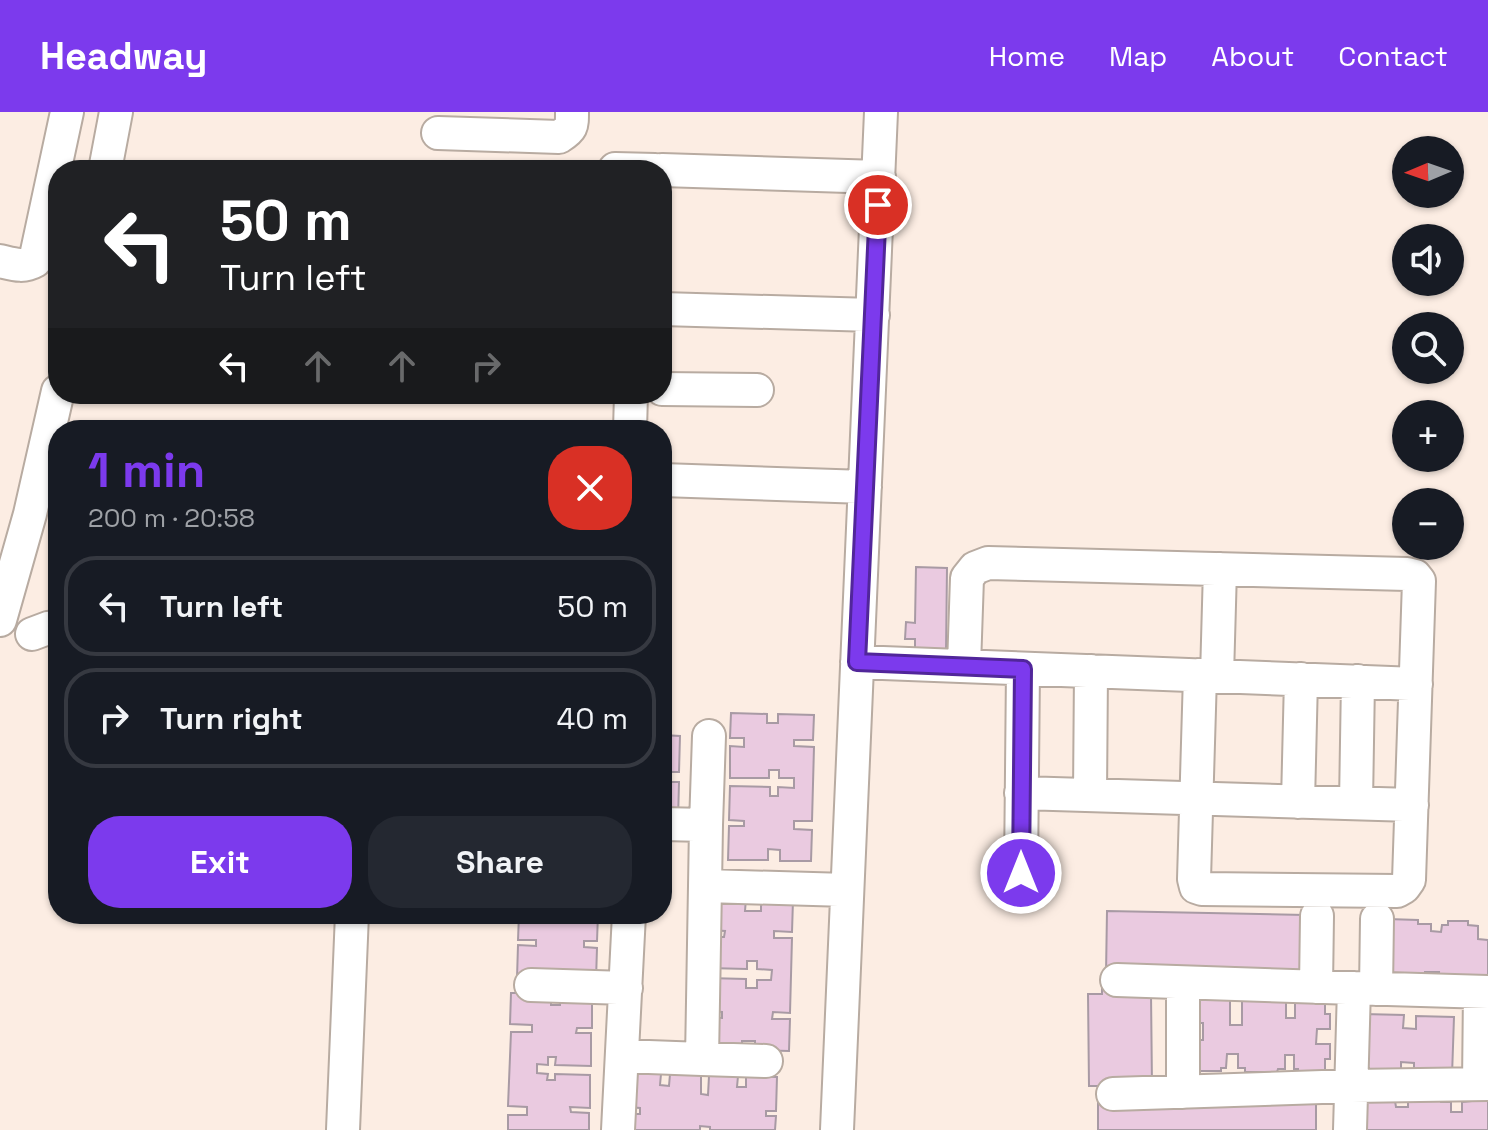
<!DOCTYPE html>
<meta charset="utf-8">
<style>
body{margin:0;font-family:"Space Grotesk",sans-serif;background:#242831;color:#f1f3f6;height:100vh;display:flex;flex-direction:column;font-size:30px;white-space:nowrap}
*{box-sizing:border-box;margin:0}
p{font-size:26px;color:#9ea1a6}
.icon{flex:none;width:44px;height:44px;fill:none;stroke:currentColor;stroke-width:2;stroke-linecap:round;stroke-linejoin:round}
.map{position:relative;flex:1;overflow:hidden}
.sheet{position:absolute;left:48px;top:308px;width:624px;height:504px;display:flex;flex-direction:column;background:#171b24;border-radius:32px;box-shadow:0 2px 6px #0004}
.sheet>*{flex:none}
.top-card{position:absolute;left:48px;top:48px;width:624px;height:244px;border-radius:32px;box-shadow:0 2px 6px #0004;background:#202124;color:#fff;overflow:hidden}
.needle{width:52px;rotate:268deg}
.buttons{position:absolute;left:1392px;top:24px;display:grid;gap:16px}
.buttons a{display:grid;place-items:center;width:72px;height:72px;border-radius:50%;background:#171b24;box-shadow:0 2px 6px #0004;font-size:40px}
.pin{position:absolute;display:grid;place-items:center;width:68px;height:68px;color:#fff;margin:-34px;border:4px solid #fff;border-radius:50%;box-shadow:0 2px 8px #0007}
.me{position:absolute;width:88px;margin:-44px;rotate:0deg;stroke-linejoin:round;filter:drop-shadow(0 0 6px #0008)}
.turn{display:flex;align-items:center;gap:28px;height:168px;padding:0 40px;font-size:36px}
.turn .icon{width:104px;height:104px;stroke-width:2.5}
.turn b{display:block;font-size:56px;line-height:68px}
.lanes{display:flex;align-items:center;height:76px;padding:0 40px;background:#0003;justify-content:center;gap:40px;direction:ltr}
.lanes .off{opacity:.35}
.round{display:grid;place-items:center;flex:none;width:84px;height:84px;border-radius:32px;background:#242831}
.headline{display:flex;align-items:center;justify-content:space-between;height:136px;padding:0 40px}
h1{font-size:48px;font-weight:700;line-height:60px;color:#7c3aed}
.action{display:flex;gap:16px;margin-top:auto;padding:16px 40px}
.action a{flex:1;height:92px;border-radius:32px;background:#7c3aed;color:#fff;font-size:32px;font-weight:700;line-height:92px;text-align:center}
.action a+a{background:#242831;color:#f1f3f6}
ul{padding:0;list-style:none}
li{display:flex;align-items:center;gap:24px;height:100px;margin:0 16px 12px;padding:0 24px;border:4px solid #363941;border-radius:32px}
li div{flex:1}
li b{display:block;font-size:30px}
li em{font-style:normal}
header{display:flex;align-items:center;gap:48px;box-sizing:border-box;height:112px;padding:0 40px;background:#7c3aed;color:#fff}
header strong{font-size:38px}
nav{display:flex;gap:44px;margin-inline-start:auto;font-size:28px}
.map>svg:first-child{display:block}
.building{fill:#eacae0;stroke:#a89aa4;stroke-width:2}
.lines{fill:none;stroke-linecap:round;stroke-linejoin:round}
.minor-casing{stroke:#b8aba1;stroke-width:36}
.minor{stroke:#fff;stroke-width:32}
.route-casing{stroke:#51269a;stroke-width:20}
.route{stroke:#7c3aed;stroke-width:14}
</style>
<header>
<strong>Headway</strong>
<nav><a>Home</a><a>Map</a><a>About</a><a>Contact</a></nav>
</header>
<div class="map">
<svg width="1488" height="1018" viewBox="0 0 1488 1018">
<rect width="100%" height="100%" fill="#fcede3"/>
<path class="building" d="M916,455l31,1 -1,85 -31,-1v-13h-10l1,-17 9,1z
M731,601l36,1v9h11v-9l36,1 -1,25h-19v6l20,1 -2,74h-18v8l18,1 -1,31h-31v-11l-12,-1v11h-40l1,-34h15v-5l-15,-1 1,-34 40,1v9h8v-9l16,1v-10h-15v-8h-10v8h-39v-32l14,1v-9h-14z
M662,623l18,1 -1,36h-11v10h11l-1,38 -16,-1z
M710,786l36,1 -1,12h16v-12l32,1 -1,32 -18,-1v7h18l-2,75 -17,-1 -1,7h18l-1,32 -34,-1v-9h-13v8h-36l1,-32 15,1v-6l-15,-1 1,-33 38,1v9h11v-8h14l1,-10 -15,-1v-8h-10v8l-39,-1 1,-31h15l1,-6 -16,-1z
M1107,799l198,4v62l-199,-3z
M519,802h79l-1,27h-13v6l13,1 -1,32 -79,-2 1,-33 18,1v-6h-18z
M1387,807l31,1v4h13v7l10,1 1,-7h6v-4h20v4l10,1v13l10,1v36l-50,7 1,-11h-14l-1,11 -39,2z
M1102,875h28l21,6 1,93h-63l-1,-92h14z
M511,881h40v12h9v-11l32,1v33h-15l-1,5h15v33l-36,-1 1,-8h-8v8l-11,-1v9l11,1 -1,6h8v-6l35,1v33l-20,-1 1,5 18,1v17h-81v-15h19v-8l-19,-1 3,-74h21v-7l-22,-1z
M1193,885h37v28h12v-28l44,1v20h9v-20h30v16h5v15h-13l-1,15h14v15h-5v14l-27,-1v-3h-4v-14h-9v14h-7l-1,3h-32v-4h-7v-14h-11l-1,14h-5v3h-29l-1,-31h12v-17h-11z
M1363,902l41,1 -1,13 13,1v-13l38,1 -2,59 -38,-1v-12l-13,-1v12l-40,-1z
M628,961l33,1 -1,11 9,1 1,-12 31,1v19l7,1 1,-19h29l-1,11h9v-11l31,1 -1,34h-10v5h10l-1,14h-65v-3l-10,-1v4h-74l1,-16h13v-6l-13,-1z
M1488,983v35h-136l4,-32 39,3 1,6h12v-6l33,-5v6h10v10h11v-10l9,-1v-5z
M1316,985v33h-218v-31z"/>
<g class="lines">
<defs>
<path id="minor" d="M438,21l121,4c13,-8 13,-10 13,-25
M615,57l40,1
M105,58l11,-58
M662,58l217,7
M0,149c13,3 23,7 35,0l32,-149
M662,197l211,6
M662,277l95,1
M630,318l1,-36
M662,368l203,7
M0,508l30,-106 28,-123
M32,522l16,-6 10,-1
M857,550l559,22
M964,554l3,-88 8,-10 13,-5 419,11 8,2 4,5 -10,299 -5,7 -7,4 -195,-2 -6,-2 -2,-8 6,-204
M1217,564l3,-107
M1021,681l391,12
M1090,683l1,-124
M1298,690l3,-123
M1356,691l2,-122
M662,712l44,1 -1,61 142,4
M706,713l3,-89
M1021,761l2,-204
M705,774l-3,173 64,2
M1117,868l237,8
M531,873l95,3
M1316,875l1,-71
M1376,877l1,-70
M622,944l80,3
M1479,972l1,-92
M1183,980v-109
M1113,982l239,-8 136,-2
M343,1018l9,-216
M618,1018l11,-216
M837,1018l44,-1018
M1350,1018l4,-142 134,4"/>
</defs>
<use href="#minor" class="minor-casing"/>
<use href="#minor" class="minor"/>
</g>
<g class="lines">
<defs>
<path id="route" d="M878,93l-21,457 166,7 -2,204"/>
</defs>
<use href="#route" class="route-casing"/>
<use href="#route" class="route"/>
</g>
</svg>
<div class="buttons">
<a><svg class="needle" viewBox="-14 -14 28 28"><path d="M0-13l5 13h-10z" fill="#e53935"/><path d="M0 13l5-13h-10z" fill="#9ea1a6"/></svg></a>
<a><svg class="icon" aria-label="sound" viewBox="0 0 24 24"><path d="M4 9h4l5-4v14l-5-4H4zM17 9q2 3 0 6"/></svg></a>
<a><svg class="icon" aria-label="search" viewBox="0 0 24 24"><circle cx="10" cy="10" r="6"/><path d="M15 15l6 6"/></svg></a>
<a>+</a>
<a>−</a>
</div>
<div class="pin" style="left:878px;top:93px;background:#d93025"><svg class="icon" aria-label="arrive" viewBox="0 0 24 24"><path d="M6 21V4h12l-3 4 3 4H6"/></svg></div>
<svg class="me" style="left:1021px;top:761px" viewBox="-20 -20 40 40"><circle r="17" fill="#7c3aed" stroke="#fff" stroke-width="3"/><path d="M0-11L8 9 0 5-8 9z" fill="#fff"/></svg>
<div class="top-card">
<div class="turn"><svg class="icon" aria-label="left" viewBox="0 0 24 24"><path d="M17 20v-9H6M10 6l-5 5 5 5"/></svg><div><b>50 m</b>Turn left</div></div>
<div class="lanes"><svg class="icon" aria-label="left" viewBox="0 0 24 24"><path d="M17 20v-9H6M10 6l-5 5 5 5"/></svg><svg class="icon off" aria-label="ahead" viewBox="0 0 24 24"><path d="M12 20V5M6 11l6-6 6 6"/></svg><svg class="icon off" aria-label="ahead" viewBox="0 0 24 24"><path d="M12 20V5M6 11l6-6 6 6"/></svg><svg class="icon off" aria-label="right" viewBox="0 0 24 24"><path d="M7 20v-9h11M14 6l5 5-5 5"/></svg></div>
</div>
<section class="sheet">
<div class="headline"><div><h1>1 min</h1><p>200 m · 20:58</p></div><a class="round" style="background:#d93025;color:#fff"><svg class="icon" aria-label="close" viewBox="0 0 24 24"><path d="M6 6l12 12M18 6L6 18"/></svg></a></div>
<ul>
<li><svg class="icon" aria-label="left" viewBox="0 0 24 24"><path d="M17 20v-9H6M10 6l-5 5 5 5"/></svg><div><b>Turn left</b></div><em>50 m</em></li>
<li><svg class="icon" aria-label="right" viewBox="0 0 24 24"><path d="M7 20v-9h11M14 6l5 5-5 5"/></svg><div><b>Turn right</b></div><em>40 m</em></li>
</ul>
<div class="action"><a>Exit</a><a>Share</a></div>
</section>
</div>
